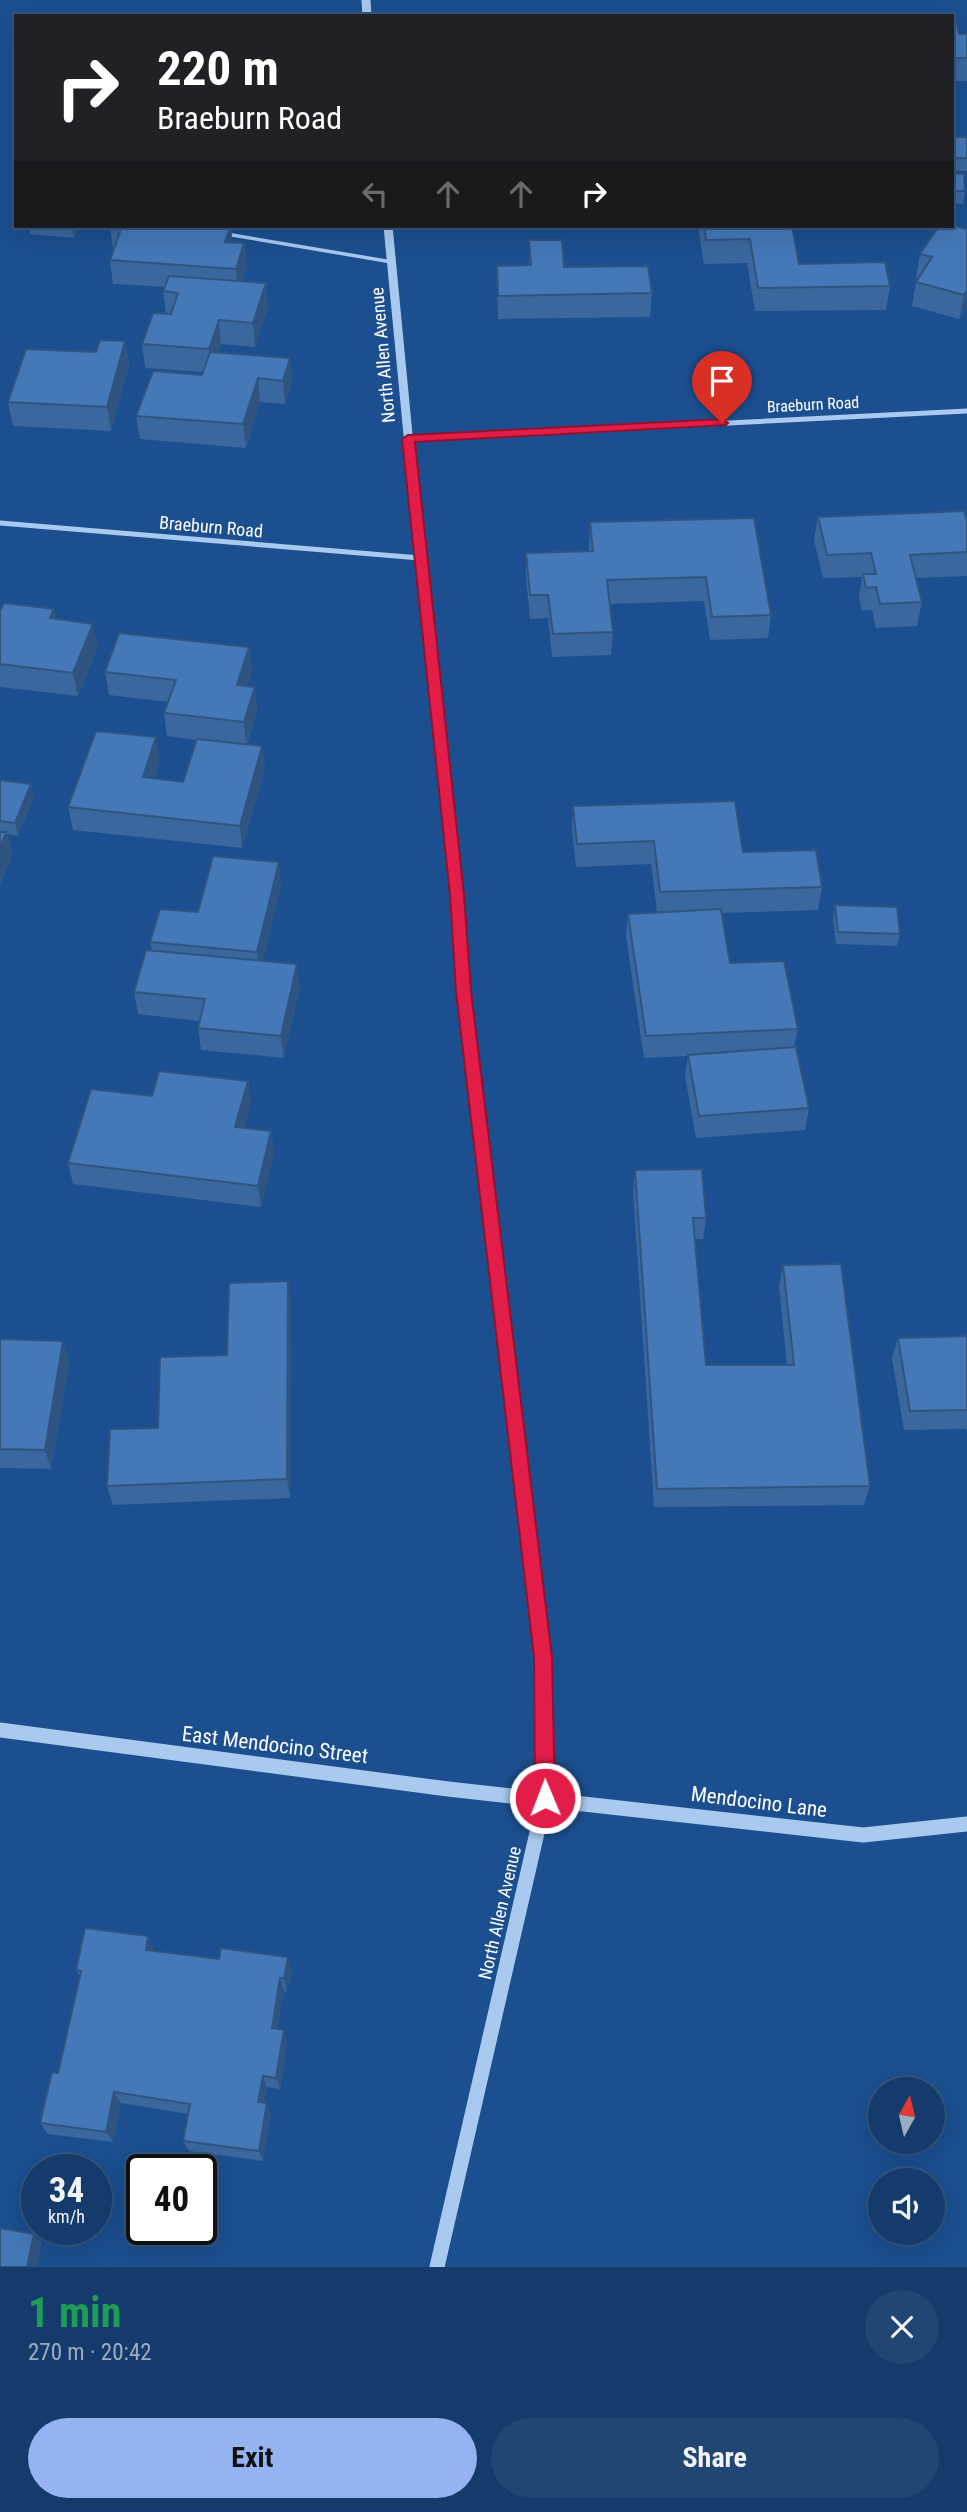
<!DOCTYPE html>
<meta charset="utf-8">
<style>
body{margin:0;font-family:"Roboto Condensed",sans-serif;background:#214673;color:#f1f3f6;height:100vh;display:flex;flex-direction:column;font-size:26px;white-space:nowrap}
*{box-sizing:border-box;margin:0}
p{font-size:23px;color:#9dadc1}
.icon{flex:none;width:38px;height:38px;fill:none;stroke:currentColor;stroke-width:2;stroke-linecap:round;stroke-linejoin:round}
.map{position:relative;height:2267px;overflow:hidden}
.side{display:flex;flex-direction:column;background:#143b6b;flex:1}
.side>*{flex:none}
.top-card{position:absolute;left:14px;top:14px;width:940px;height:214px;border-radius:0px;box-shadow:0 7px 28px #0002,0 0 0 2px #33557e;background:#202124;color:#fff;overflow:hidden}
.needle{width:46px;rotate:8deg}
.buttons{position:absolute;left:868px;top:2077px;display:grid;gap:14px}
.buttons a{display:grid;place-items:center;width:77px;height:77px;border-radius:50%;background:#143b6b;box-shadow:0 7px 28px #0002,0 0 0 2px #33557e;font-size:35px}
.speed{position:absolute;left:21px;top:2154px;display:flex;gap:14px;font-size:35px;font-weight:700;text-align:center}
.speed>*{display:grid;place-content:center;width:91px;height:91px;border-radius:50%;background:#143b6b;box-shadow:0 7px 28px #0002,0 0 0 2px #33557e;line-height:1}
.speed small{font-size:18px;font-weight:400}
.speed .limit{border:4px solid #111;border-radius:10px;background:#fff;color:#111}
.pin{position:absolute;display:grid;place-items:center;width:60px;height:60px;color:#fff;margin:-72px -30px;border-radius:50% 50% 50% 0;rotate:-45deg;box-shadow:0 0 7px #0007}
.pin .icon{rotate:45deg}
.me{position:absolute;width:77px;margin:-38px;rotate:359deg;stroke-linejoin:round;filter:drop-shadow(0 0 5px #0008)}
.turn{display:flex;align-items:center;gap:24px;height:147px;padding:0 28px;font-size:32px}
.turn .icon{width:91px;height:91px;stroke-width:2.5}
.turn b{display:block;font-size:49px;line-height:60px}
.lanes{display:flex;align-items:center;height:66px;padding:0 28px;background:#0003;justify-content:center;gap:35px;direction:ltr}
.lanes .off{opacity:.35}
.round{display:grid;place-items:center;flex:none;width:74px;height:74px;border-radius:37px;background:#214673}
.head{display:flex;align-items:center;justify-content:space-between;height:119px;padding:0 28px}
h1{font-size:42px;font-weight:700;line-height:52px;color:#1e9e55}
.action{display:flex;gap:14px;margin-top:auto;padding:14px 28px}
.action a{flex:1;height:80px;border-radius:42px;background:#95b2f1;color:#111;font-size:28px;font-weight:700;line-height:80px;text-align:center}
.action a+a{background:#214673;color:#f1f3f6}
.map>svg:first-child{display:block}
.lines{fill:none;stroke-linecap:round;stroke-linejoin:round}
.service{stroke:#a9c9ee;stroke-width:3.5}
.minor{stroke:#a9c9ee;stroke-width:5}
.tertiary-far2{stroke:#a9c9ee;stroke-width:9}
.tertiary-far1{stroke:#a9c9ee;stroke-width:11}
.tertiary{stroke:#a9c9ee;stroke-width:15}
.wall{fill:#3a679d}
.shaded-wall{fill:#305480}
.building{fill:#4478b7;stroke:#305480;stroke-width:2}
.route{fill:#e11d48;stroke:#92132f;stroke-width:2}
.labels{text-anchor:middle;stroke-width:6;stroke-linejoin:round;paint-order:stroke}
.far-street-label{font-size:16px;fill:#fff;stroke:#1b4f8f}
.street-label{font-size:18px;fill:#fff;stroke:#1b4f8f}
.near-street-label{font-size:21px;fill:#fff;stroke:#1b4f8f}
</style>
<div class="map">
<svg width="967" height="2267" viewBox="0 0 967 2267">
<rect width="100%" height="100%" fill="#1b4f8f"/>
<g class="lines">
<path class="service" d="M226,234l166,28"/>
<path class="minor" d="M408,439l559,-28
M0,523l420,35"/>
<path class="tertiary-far2" d="M366,0l1,16
M388,226l33,344"/>
<path class="tertiary-far1" d="M421,568l36,328 7,95 38,317"/>
<path class="tertiary" d="M0,1730l448,59 415,46 104,-11
M437,2267l108,-469 -2,-141 -42,-350"/>
</g>
<path class="wall" d="M952,20l7,14h8v47h-15z
M952,137h15v34h-15z
M952,173l13,18 -2,13 -11,-1z
M29,226h51l-6,12 -44,-4z
M110,226h121l1,17h12l3,24 -5,14 26,26 -13,40 -34,-3 -3,8 72,6 2,24 -7,22 -25,-2 -14,46 -106,-9 -4,-23 66,-41 1,-3 -58,-4 -3,-24 24,-30 -3,-23 2,-4 -52,-3 -3,-24 4,-12h-1z
M700,226h92l7,38 91,22 -4,24 -131,1 -8,-48 -43,1 -5,-32z
M952,226l15,80 -8,13 -47,-13 4,-24 3,-4h-3l4,-24z
M529,240l35,27 88,26 -2,24 -152,2 -1,-53 32,-1z
M125,341l4,24 -18,66 -98,-5 -5,-24 88,-50z
M818,517l149,4v55l-51,2 6,24 -5,24 -41,2 -4,-18 -10,1 -3,-13 3,-21 -39,1 -9,-38z
M754,518l17,97 -3,23 -58,2 -6,-39 -95,3 4,28 -2,23 -59,2 -4,-39 -18,1 -4,-42v-24l63,-2 1,-29z
M0,611l56,8 42,28 -20,49 -78,-9z
M249,647l3,24 -5,15 8,1 2,23 -10,34 15,2 3,23 -23,79 -169,-18 -5,-23 92,-46 -6,18 29,3 14,-42 -30,-4 -3,-23 4,-11 -59,-7 -4,-23z
M0,780l31,4 3,13 -16,39 -11,-2 5,21 -12,30z
M573,806l170,46 79,35 -4,23 -97,3 9,50 68,66 -4,18 15,61 -4,22 -109,8 -11,-62 3,-20 -44,2 -18,-122 2,-22 29,-2 -6,-48 -75,3 -4,-38z
M281,885l-18,76 37,25 -16,72 -83,-8 -3,-22 1,-7 -61,-7 -4,-22 18,-42 -2,-8z
M835,905l65,29 -3,12 -61,-2 -3,-26z
M248,1081l3,22 -7,25 27,3 3,22 -13,54 -188,-23 -5,-21 84,-67z
M635,1170l71,48 -3,21h-8l11,126h81l-8,-79 4,-21 87,221 -6,19 -210,2 -21,-316z
M288,1281l3,20 -1,197 -177,7 -6,-19 51,-58 69,-73z
M967,1336v96l-1,-3 -62,1 -12,-72 6,-20z
M0,1339l69,22 -18,108 -51,-1z
M154,1950v1l138,19 -5,22 -3,-1 -7,38 10,13 -7,47 -13,-2 -3,16 7,11 -8,47 -74,-10 -6,-10 5,-27 -67,-11 -8,39 -65,-8 -8,-11 18,-50 22,-97 -4,-6z"/>
<path class="shaded-wall" d="M72,226h8l-6,12z
M231,226l2,23 -8,-7z
M244,243l3,24 -9,26 -2,-24z
M266,283l2,24 -13,40 -2,-24z
M967,290v16l-8,13 5,-24z
M219,320l2,24 -9,29 -3,-24z
M125,341l4,24 -18,66 -4,-24z
M290,358l2,24 -7,22 -2,-23z
M258,378l2,24 -14,46 -3,-24z
M54,609l5,23 -9,-14z
M93,624l5,23 -20,49 -5,-23z
M249,647l3,24 -12,37 -3,-23z
M255,687l2,23 -11,35 -2,-23z
M156,737l4,24 -13,40 -4,-24z
M262,746l3,23 -23,79 -2,-22z
M31,784l3,13 -16,39 -3,-13z
M6,832l6,23 -12,30v-37z
M279,862l2,23 -21,89 -3,-22z
M297,964l3,22 -16,72 -3,-22z
M248,1081l3,22 -12,46 -4,-22z
M271,1131l3,22 -13,54 -3,-21z
M288,1281l3,20 -1,197 -3,-19z
M63,1341l6,20 -18,108 -6,-19z
M148,1936l6,14 -2,13 -6,-13z
M288,1957l4,13 -5,22 -3,-13z
M280,1978l4,13 -9,49 -3,-12z
M284,2030l3,12 -7,47 -4,-11z
M263,2076l4,11 -5,26 -4,-11z
M114,2092l7,11 -8,39 -7,-10z
M267,2103l4,11 -8,47 -4,-10z
M34,2234l8,9 -5,24h-10z"/>
<path class="building" d="M952,20h4l3,14h8v24h-15z
M952,137h15v21h-15z
M952,173l12,1 1,17h-13z
M952,225l15,4v61l-3,5 -48,-13 16,-25 -12,-3 19,-28h13z
M122,226h109l-6,16 19,1 -8,26 -126,-9z
M704,226h88l7,38 86,-2 5,24 -132,2 -8,-49 -44,1z
M529,240h33l2,27 84,-1 4,27 -154,3 -1,-30 34,-1z
M169,276l97,7 -13,40 -34,-3 -10,29 -67,-5 11,-31 18,1 7,-21 -15,-2z
M100,340l25,1 -18,66 -99,-5 18,-53 70,3z
M210,352l80,6 -7,23 -25,-3 -15,46 -107,-8 17,-45 49,4z
M964,511l3,10v31l-57,3 12,47 -42,2 -4,-17 -10,1 -3,-14h13l-5,-21 -44,2 -9,-38z
M754,518l17,97 -59,2 -6,-40 -99,3 6,52 -60,2 -5,-39h-18l-4,-42 67,-2 -3,-29z
M4,603l50,6 -4,9 43,6 -20,49 -73,-9v-53z
M119,633l130,14 -12,38 18,2 -11,35 -80,-9 12,-33 -71,-8z
M96,731l60,6 -13,40 40,5 14,-43 65,7 -22,80 -172,-19z
M0,780l31,4 -16,39 -15,-2z
M735,801l8,51 73,-2 6,37 -162,5 -6,-51 -77,3 -4,-38z
M0,832h6l-6,16z
M213,856l66,6 -22,90 -107,-10 10,-33 38,3z
M835,905l62,2 3,27 -62,-2z
M721,909l9,54 54,-2 14,68 -152,7 -18,-122z
M146,950l151,14 -16,72 -83,-8 7,-29 -71,-7z
M796,1047l13,61 -110,8 -11,-61z
M159,1071l89,10 -13,46 36,4 -13,55 -190,-23 23,-74 61,7z
M702,1169l4,49h-13l13,147h88l-11,-100 58,-1 29,222 -213,3 -22,-319z
M288,1281l-1,198 -180,7 3,-57 48,-1 2,-71 67,-2 2,-72z
M967,1336v74l-57,1 -12,-73z
M0,1339l63,2 -18,109 -45,-1z
M85,1928l63,8 -2,14 73,9 2,-11 67,9 -4,22 -4,-1 -8,50 12,2 -8,48 -13,-2 -5,26 9,1 -8,48 -76,-10 7,-37 -76,-12 -8,40 -66,-9 12,-51 6,1 23,-102 -5,-1z
M0,2228l34,6 -7,33h-27z"/>
<path class="route" d="M722,419l6,4 -2,2 -311,17 49,453 7,96 81,666 3,141 -3,7 -7,3 -7,-3 -3,-7 -1,-141 -78,-666 -6,-96 -48,-456 6,-4z"/>
<g class="labels">
<g class="far-street-label">
<text transform="translate(813 404) rotate(-3)" y="6">Braeburn Road</text>
</g>
<g class="street-label">
<text transform="translate(383 355) rotate(-95)" y="6">North Allen Avenue</text>
<text transform="translate(211 527) rotate(5)" y="6">Braeburn Road</text>
<text transform="translate(500 1913) rotate(-77)" y="6">North Allen Avenue</text>
</g>
<g class="near-street-label">
<text transform="translate(275 1745) rotate(7)" y="7">East Mendocino Street</text>
<text transform="translate(759 1802) rotate(7)" y="7">Mendocino Lane</text>
</g>
</g>
</svg>
<div class="buttons">
<a><svg class="needle" viewBox="-14 -14 28 28"><path d="M0-13l5 13h-10z" fill="#e53935"/><path d="M0 13l5-13h-10z" fill="#9dadc1"/></svg></a>
<a><svg class="icon" aria-label="sound" viewBox="0 0 24 24"><path d="M4 9h4l5-4v14l-5-4H4zM17 9q2 3 0 6"/></svg></a>
</div>
<div class="speed"><div>34<small>km/h</small></div><div class="limit">40</div></div>
<div class="pin" style="left:722px;top:423px;background:#d93025"><svg class="icon" aria-label="arrive" viewBox="0 0 24 24"><path d="M6 21V4h12l-3 4 3 4H6"/></svg></div>
<svg class="me" style="left:545px;top:1798px" viewBox="-20 -20 40 40"><circle r="17" fill="#e11d48" stroke="#fff" stroke-width="3"/><path d="M0-11L8 9 0 5-8 9z" fill="#fff"/></svg>
<div class="top-card">
<div class="turn"><svg class="icon" aria-label="right" viewBox="0 0 24 24"><path d="M7 20v-9h11M14 6l5 5-5 5"/></svg><div><b>220 m</b>Braeburn Road</div></div>
<div class="lanes"><svg class="icon off" aria-label="left" viewBox="0 0 24 24"><path d="M17 20v-9H6M10 6l-5 5 5 5"/></svg><svg class="icon off" aria-label="ahead" viewBox="0 0 24 24"><path d="M12 20V5M6 11l6-6 6 6"/></svg><svg class="icon off" aria-label="ahead" viewBox="0 0 24 24"><path d="M12 20V5M6 11l6-6 6 6"/></svg><svg class="icon" aria-label="right" viewBox="0 0 24 24"><path d="M7 20v-9h11M14 6l5 5-5 5"/></svg></div>
</div>
</div>
<section class="side">
<div class="head"><div><h1>1 min</h1><p>270 m · 20:42</p></div><a class="round"><svg class="icon" aria-label="close" viewBox="0 0 24 24"><path d="M6 6l12 12M18 6L6 18"/></svg></a></div>
<div class="action"><a>Exit</a><a>Share</a></div>
</section>
